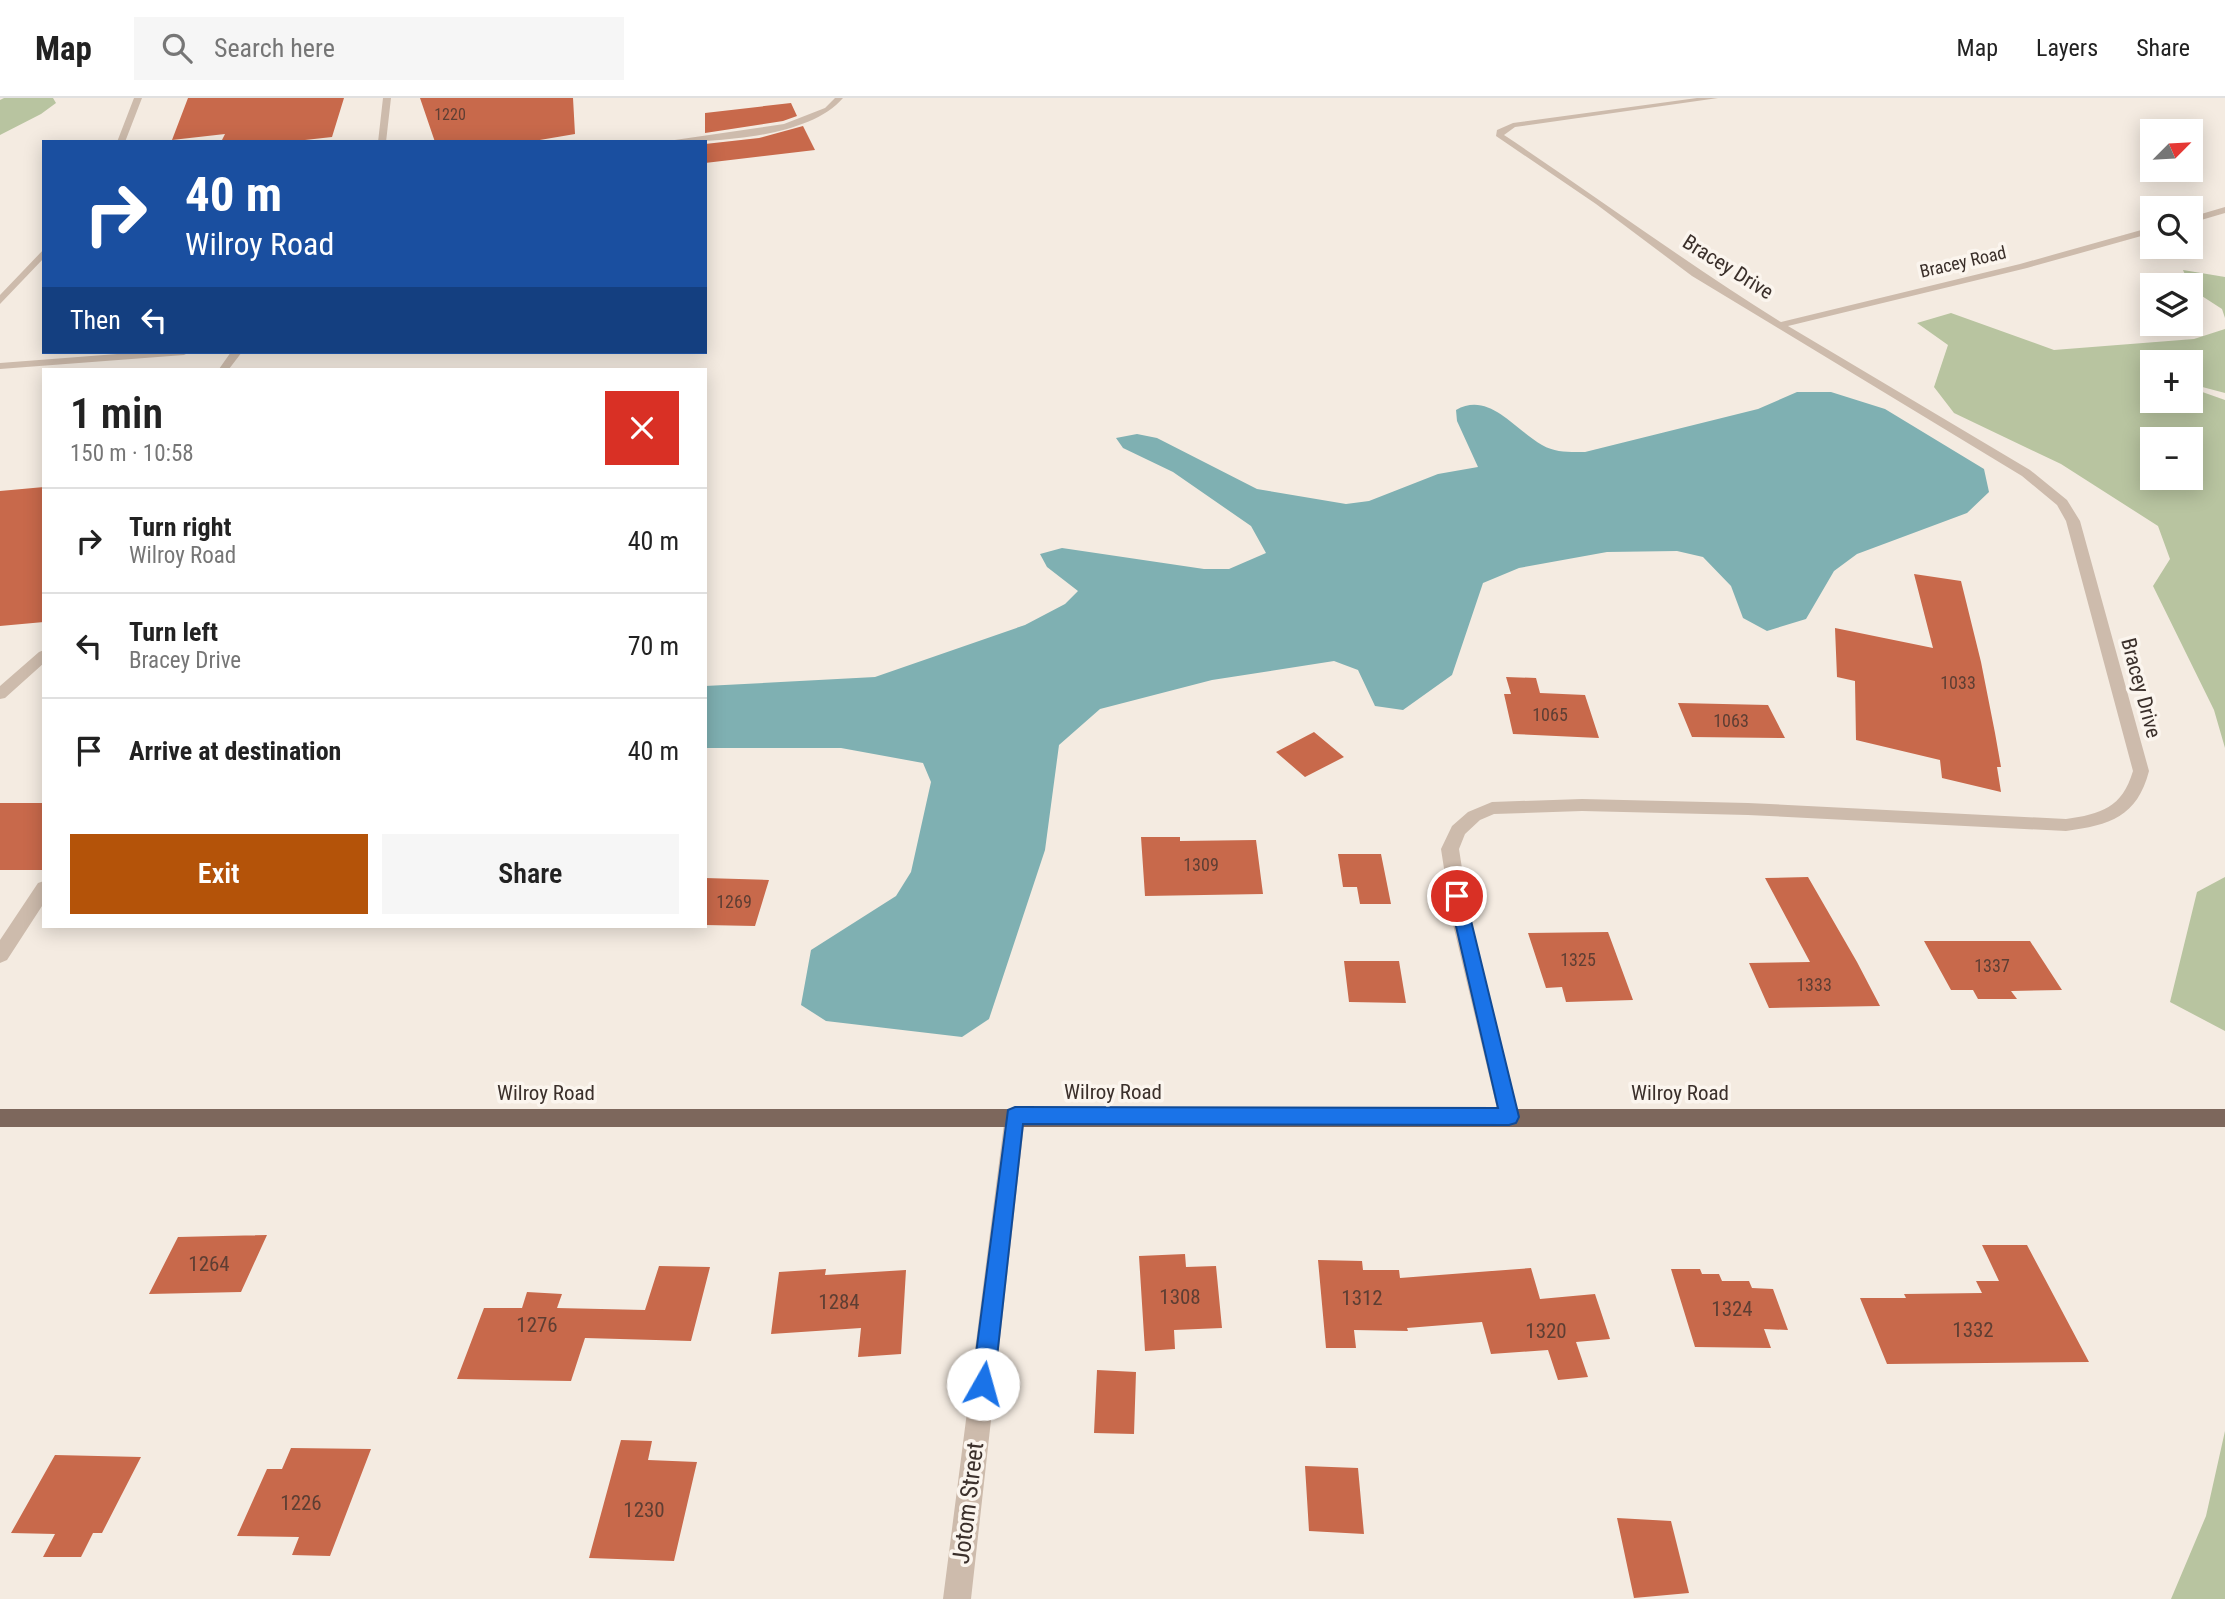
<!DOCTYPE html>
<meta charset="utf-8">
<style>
body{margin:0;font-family:"Roboto Condensed",sans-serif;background:#f6f6f6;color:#222;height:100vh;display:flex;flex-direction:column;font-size:26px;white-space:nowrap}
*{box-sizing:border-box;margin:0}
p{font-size:23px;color:#767676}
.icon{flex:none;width:38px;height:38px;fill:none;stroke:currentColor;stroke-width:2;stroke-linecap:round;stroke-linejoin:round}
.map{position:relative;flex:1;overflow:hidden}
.details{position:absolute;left:42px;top:270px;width:665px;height:560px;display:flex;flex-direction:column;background:#fff;border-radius:0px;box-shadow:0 4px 18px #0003}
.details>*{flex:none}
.top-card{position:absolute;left:42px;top:42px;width:665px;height:214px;border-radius:0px;box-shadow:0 4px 18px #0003;background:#1a4fa0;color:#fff;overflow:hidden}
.needle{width:46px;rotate:66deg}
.buttons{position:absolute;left:2140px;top:21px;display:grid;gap:14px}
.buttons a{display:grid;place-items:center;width:63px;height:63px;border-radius:0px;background:#fff;box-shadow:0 4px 18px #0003;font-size:35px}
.pin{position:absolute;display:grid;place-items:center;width:60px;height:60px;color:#fff;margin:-30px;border:4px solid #fff;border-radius:50%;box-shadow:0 2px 7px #0007}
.me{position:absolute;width:77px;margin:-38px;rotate:7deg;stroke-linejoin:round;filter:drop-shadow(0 0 5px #0008)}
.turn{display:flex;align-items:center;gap:24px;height:147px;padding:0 28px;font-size:32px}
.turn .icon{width:91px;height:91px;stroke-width:2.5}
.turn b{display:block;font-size:49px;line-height:60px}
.then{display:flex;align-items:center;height:66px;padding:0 28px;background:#0003;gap:14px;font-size:26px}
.round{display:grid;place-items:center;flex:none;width:74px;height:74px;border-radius:0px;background:#f6f6f6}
.overview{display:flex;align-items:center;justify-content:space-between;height:119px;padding:0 28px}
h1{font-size:42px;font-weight:600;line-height:52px}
.primary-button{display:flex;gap:14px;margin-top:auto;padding:14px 28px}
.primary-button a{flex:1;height:80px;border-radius:0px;background:#b45309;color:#fff;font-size:28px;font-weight:600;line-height:80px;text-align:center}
.primary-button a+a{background:#f6f6f6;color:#222}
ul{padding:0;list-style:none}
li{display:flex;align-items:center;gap:21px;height:105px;padding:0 28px;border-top:2px solid #e0e0e0}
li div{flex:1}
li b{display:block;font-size:26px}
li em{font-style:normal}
header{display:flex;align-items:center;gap:42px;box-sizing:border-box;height:98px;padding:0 35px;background:#fff;border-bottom:2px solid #e0e0e0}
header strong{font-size:33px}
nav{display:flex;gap:38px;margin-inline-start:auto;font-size:24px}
.search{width:490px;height:63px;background:#f6f6f6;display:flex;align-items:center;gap:18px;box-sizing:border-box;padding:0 24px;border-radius:0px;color:#767676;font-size:26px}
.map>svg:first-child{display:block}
.green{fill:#b8c4a0;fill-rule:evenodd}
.water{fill:#7fb0b2}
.building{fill:#c8694b}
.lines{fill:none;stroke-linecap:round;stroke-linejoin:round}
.minor{fill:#cdbbac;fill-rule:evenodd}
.major{fill:#7d675c;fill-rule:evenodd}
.route{fill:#1a73e8;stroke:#114b97;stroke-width:2}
.labels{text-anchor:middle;stroke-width:7;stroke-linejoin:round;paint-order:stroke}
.far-number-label{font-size:16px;fill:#5e3e33}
.far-street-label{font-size:18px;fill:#3b302b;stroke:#fbf5ee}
.number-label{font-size:18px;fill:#5e3e33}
.street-label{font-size:21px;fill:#3b302b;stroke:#fbf5ee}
.near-number-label{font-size:21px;fill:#5e3e33}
.near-street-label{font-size:24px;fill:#3b302b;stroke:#fbf5ee}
</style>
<header>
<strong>Map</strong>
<div class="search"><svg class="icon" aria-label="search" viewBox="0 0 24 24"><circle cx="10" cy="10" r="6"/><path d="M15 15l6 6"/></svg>Search here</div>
<nav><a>Map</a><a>Layers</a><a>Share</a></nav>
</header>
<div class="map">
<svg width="2225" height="1501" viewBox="0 0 2225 1501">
<rect width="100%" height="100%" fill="#f4ebe1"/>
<path class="green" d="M4,0h49l3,5 -15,11 -41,21v-35z
M2183,172l42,7v41l-3,-9 -31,-20z
M1951,215l103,37 140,-11 31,-10v64l-34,-9v-22h-39v39h39v-13l34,12v348l-11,-38 -61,-124 17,-27 -12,-33 -97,-62 -107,-51 -20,-26 14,-42 -31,-22zM2152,341h39v39h-39z
M2225,779v154l-55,-29 27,-110z
M2225,1333v168h-54l35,-83z"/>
<path class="water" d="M1797,294h34l54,17 99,60 5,23 -22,21 -110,41 -23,17 -28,48 -39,12 -24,-13 -12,-32 -28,-29 -26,-6 -70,1 -88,16 -36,15 -31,92 -49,35 -28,-4 -17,-36 -24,-9 -122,19 -112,29 -41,36 -14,105 -56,169 -27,18 -136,-16 -25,-16 10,-55 85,-54 15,-24 20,-90 -8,-19 -82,-15h-136v-62l170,-9 150,-52 40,-21 13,-13 -31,-24 -7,-13 22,-6 142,21h25l37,-16 -15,-27 -78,-54 -50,-24 -7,-10 21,-4 20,4 100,51 89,15 23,-3 69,-27 40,-7 -21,-46 -1,-11c33,-19 58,19 86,35 14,8 28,7 43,7l173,-43z"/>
<path class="building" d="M188,0h156l-12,39 -45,5h-66l4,-8 -53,6z
M420,0h153l2,36 -47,8h-93z
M791,5l6,13 -14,5 -78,12v-20z
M803,28l12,24 -110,13v-19l54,-6z
M44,389v135l-44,4v-135z
M1914,476l47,7 20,81 14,71 6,34h-4l4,25 -59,-14 -2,-18 -84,-20 -1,-59 -18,-4 -2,-49 98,20z
M1506,579l30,1 4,15 45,2 14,43 -86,-4 -9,-40h7z
M1678,605l90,2 17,33 -93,-1z
M1314,634l30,25 -39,20 -29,-25z
M0,705h44v67h-44z
M1141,739h39v4l76,-1 7,54 -118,2z
M1338,756h43l10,50h-31l-3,-17h-14z
M1808,779l49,85 23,44 -111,2 -20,-45 61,-1 -45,-84z
M705,780l64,2 -14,46 -50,-1z
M1608,834l25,68 -67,2 -4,-15 -16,1 -18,-55z
M1924,843h106l32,49 -51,1 6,8h-39l-5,-9h-22z
M1344,863h55l7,42 -57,-1z
M267,1137l-26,57 -92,2 29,-57z
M1982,1147h45l62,117 -202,2 -27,-66h46l-2,-4 78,-1 -6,-12h23z
M1185,1156l1,13 30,-1 6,62 -48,2 1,19 -30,2 -6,-95z
M1318,1162l44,1 1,9h36l1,8 131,-10 9,31 55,-5 15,45 -34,3 12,35 -30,3 -10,-30 -57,4 -9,-32 -75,6 1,3 -54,-1 2,18h-30z
M659,1168l51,1 -19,74 -106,-3 -14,43 -114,-2 27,-71h38l5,-16 35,2 -5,14 88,2z
M826,1171l-1,6 81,-5 -5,84 -43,3 3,-29 -90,6 8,-62z
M1671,1171h29l2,5h17l3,7h27l3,7 21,1 15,41 -24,-1 7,19 -76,-1z
M1097,1272l39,2 -2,62 -40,-1z
M621,1342l31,1 -4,19 49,2 -23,99 -85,-3z
M291,1350l80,1 -41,107 -38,-1 7,-18 -62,-1 30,-67h15z
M55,1357l86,2 -39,76h-9l-12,24h-38l12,-23 -44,-1z
M1305,1368l53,2 6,66 -55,-3z
M1617,1420l54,3 18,72 -55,5z"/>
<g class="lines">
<path class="minor" d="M134,0h8l-17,44h-8z
M383,0h8l-5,44h-8z
M835,0h8c-35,41 -131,44 -182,44l123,-18 41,-16z
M1697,0h21l-203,29 -11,8c93,62 182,128 277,187l239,-58 132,-37v6l-125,35 -239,58 242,144 37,30 13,21 69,250c-12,46 -39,54 -83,60l-318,-16 -166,-4 -88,3 -14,6 -15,14 -6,15 11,71 49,197 -3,7 -7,2 -7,-2 -3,-7 -47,-197 -11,-71 11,-23 16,-14 24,-10 90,-3 166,4 318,16c35,-5 56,-11 67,-48l-67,-250 -9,-16 -35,-29 -330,-200 -96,-72 -100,-68 1,-6 16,-7z
M2225,109v6l-34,10v-6z
M44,151v9l-44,46v-9z
M143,254h47l-6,3 -184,14v-6z
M231,254h11l-13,17h-10z
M44,552v13l-39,35 -5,1v-13l39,-34z
M44,783v22l-37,57 -7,3v-23l38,-57z
M1015,1009l7,2 3,7 -54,483h-28l62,-483 3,-7z"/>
<path class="major" d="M0,1011h2225v18h-2225z"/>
</g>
<path class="route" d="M1457,792l8,6 54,221 -3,6 -7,2 -486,-1 -29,260 -4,8 -7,3 -8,-3 -3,-8 36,-274 7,-3 483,1 -49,-212z"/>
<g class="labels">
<g class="far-number-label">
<text x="450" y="22">1220</text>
</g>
<g class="far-street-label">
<text transform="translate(1963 164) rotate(-13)" y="6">Bracey Road</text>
</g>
<g class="number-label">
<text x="1958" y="591">1033</text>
<text x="1550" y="623">1065</text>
<text x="1731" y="629">1063</text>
<text x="1201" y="773">1309</text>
<text x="734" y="810">1269</text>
<text x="1578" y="868">1325</text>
<text x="1992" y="874">1337</text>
<text x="1814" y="893">1333</text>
</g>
<g class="street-label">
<text transform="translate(1728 169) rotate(32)" y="7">Bracey Drive</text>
<text transform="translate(2141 590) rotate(75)" y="7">Bracey Drive</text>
<text x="1113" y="1001">Wilroy Road</text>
<text x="546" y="1002">Wilroy Road</text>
<text x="1680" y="1002">Wilroy Road</text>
</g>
<g class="near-number-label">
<text x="209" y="1173">1264</text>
<text x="1180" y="1206">1308</text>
<text x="1362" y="1207">1312</text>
<text x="839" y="1211">1284</text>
<text x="1732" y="1218">1324</text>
<text x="537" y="1234">1276</text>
<text x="1973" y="1239">1332</text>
<text x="1546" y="1240">1320</text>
<text x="301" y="1412">1226</text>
<text x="644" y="1419">1230</text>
</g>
<g class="near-street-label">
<text transform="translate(968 1405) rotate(-83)" y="8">Jotom Street</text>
</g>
</g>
</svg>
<div class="buttons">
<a><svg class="needle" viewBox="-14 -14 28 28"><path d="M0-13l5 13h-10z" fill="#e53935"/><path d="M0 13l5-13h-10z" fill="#767676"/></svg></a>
<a><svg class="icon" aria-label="search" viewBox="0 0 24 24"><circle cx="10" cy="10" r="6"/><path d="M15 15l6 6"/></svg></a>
<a><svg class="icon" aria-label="layers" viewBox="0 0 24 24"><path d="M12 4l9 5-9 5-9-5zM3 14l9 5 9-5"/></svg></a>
<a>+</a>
<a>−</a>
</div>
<div class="pin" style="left:1457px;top:798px;background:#d93025"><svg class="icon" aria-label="arrive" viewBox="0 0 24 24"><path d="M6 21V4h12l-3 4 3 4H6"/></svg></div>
<svg class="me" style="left:983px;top:1286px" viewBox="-20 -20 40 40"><circle r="19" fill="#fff"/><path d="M0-13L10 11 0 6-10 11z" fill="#1a73e8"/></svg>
<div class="top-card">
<div class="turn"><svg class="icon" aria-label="right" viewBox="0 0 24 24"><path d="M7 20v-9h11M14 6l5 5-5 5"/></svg><div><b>40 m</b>Wilroy Road</div></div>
<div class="then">Then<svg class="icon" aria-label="left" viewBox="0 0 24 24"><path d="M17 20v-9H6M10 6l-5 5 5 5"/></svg></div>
</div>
<section class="details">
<div class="overview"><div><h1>1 min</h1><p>150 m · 10:58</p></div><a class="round" style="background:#d93025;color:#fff"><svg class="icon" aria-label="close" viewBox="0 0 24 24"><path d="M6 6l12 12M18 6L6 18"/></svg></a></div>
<ul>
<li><svg class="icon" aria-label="right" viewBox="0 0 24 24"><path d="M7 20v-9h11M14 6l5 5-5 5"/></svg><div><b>Turn right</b><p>Wilroy Road</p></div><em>40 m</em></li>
<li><svg class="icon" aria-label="left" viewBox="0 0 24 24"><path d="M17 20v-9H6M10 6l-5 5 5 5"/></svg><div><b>Turn left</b><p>Bracey Drive</p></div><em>70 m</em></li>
<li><svg class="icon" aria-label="arrive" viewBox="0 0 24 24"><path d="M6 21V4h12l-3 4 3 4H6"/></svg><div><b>Arrive at destination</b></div><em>40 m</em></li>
</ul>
<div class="primary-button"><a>Exit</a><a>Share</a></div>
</section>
</div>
